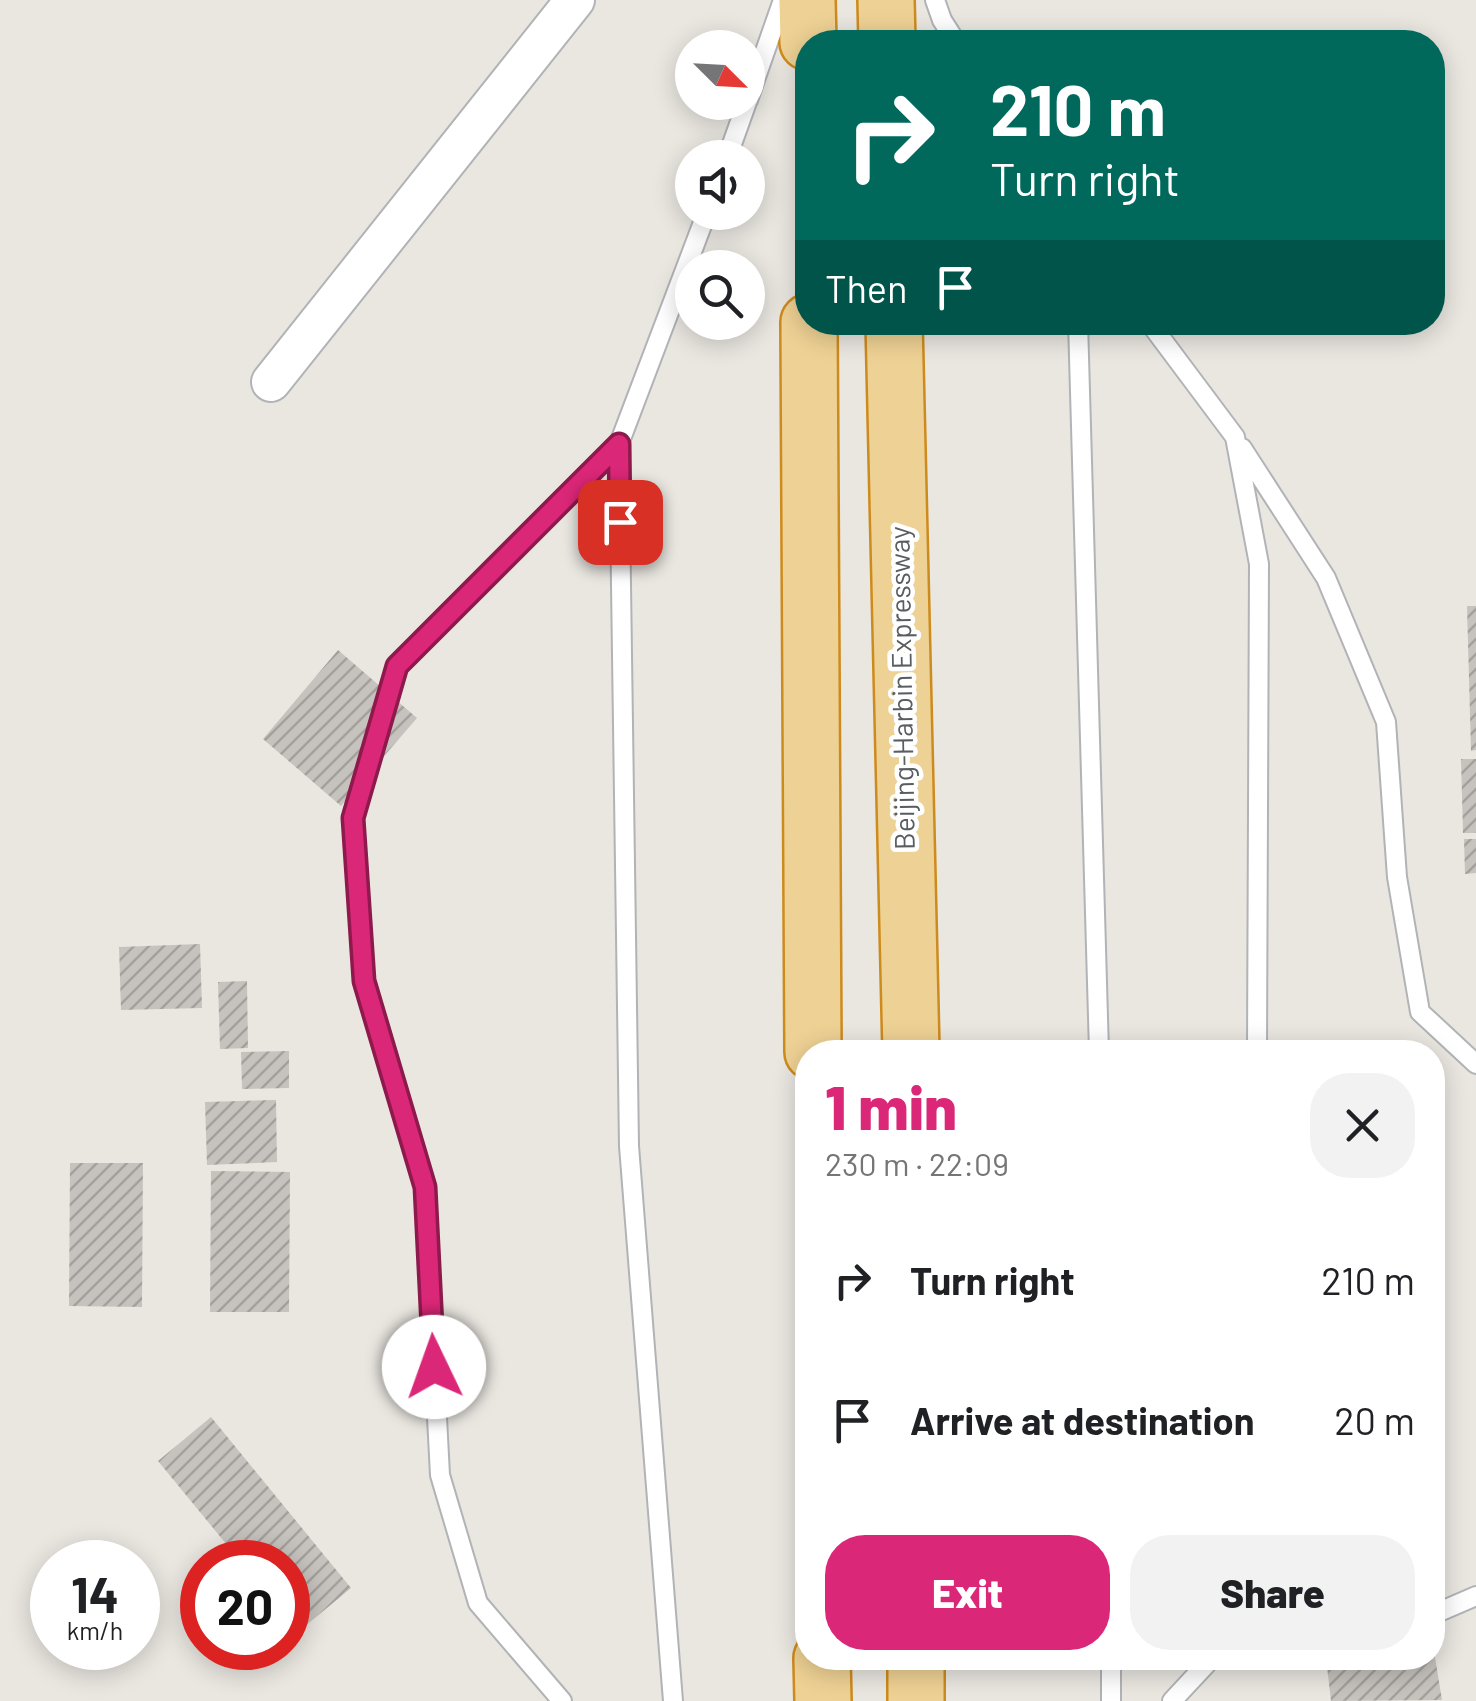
<!DOCTYPE html>
<meta charset="utf-8">
<style>
body{margin:0;font-family:Barlow,sans-serif;background:#f2f2f2;color:#202124;height:100vh;display:flex;flex-direction:column;font-size:38px;white-space:nowrap}
*{box-sizing:border-box;margin:0}
p{font-size:32px;color:#757577}
.icon{flex:none;width:55px;height:55px;fill:none;stroke:currentColor;stroke-width:2;stroke-linecap:round;stroke-linejoin:round}
.map{position:relative;flex:1;overflow:hidden}
.drawer{position:absolute;left:795px;top:1040px;width:650px;height:630px;display:flex;flex-direction:column;background:#fff;border-radius:40px;box-shadow:0 5px 25px #0003}
.drawer>*{flex:none}
.banner{position:absolute;left:795px;top:30px;width:650px;height:305px;border-radius:40px;box-shadow:0 5px 25px #0003;background:#00695c;color:#fff;overflow:hidden}
.needle{width:65px;rotate:114deg}
.buttons{position:absolute;left:675px;top:30px;display:grid;gap:20px}
.buttons a{display:grid;place-items:center;width:90px;height:90px;border-radius:50%;background:#fff;box-shadow:0 5px 25px #0003;font-size:50px}
.speed{position:absolute;left:30px;top:1540px;display:flex;gap:20px;font-size:50px;font-weight:700;text-align:center}
.speed>*{display:grid;place-content:center;width:130px;height:130px;border-radius:50%;background:#fff;box-shadow:0 5px 25px #0003;line-height:1}
.speed small{font-size:25px;font-weight:400}
.speed .limit{border:15px solid #d22;background:#fff;color:#111}
.pin{position:absolute;display:grid;place-items:center;width:85px;height:85px;color:#fff;margin:-42px;border-radius:20px;box-shadow:0 5px 15px #0006}
.me{position:absolute;width:110px;margin:-55px;rotate:357deg;stroke-linejoin:round;filter:drop-shadow(0 0 8px #0008)}
.turn{display:flex;align-items:center;gap:35px;height:210px;padding:0 30px;font-size:45px}
.turn .icon{width:130px;height:130px;stroke-width:2.5}
.turn b{display:block;font-size:70px;line-height:85px}
.then{display:flex;align-items:center;height:95px;padding:0 30px;background:#0003;gap:20px;font-size:38px}
.round{display:grid;place-items:center;flex:none;width:105px;height:105px;border-radius:40px;background:#f2f2f2}
.summary{display:flex;align-items:center;justify-content:space-between;height:170px;padding:0 30px}
h1{font-size:60px;font-weight:800;line-height:75px;color:#db2777}
.primary-button{display:flex;gap:20px;margin-top:auto;padding:20px 30px}
.primary-button a{flex:1;height:115px;border-radius:40px;background:#db2777;color:#fff;font-size:40px;font-weight:800;line-height:115px;text-align:center}
.primary-button a+a{background:#f2f2f2;color:#202124}
ul{padding:0;list-style:none}
li{display:flex;align-items:center;gap:30px;height:140px;padding:0 30px}
li div{flex:1}
li b{display:block;font-size:38px}
li em{font-style:normal}
.map>svg:first-child{display:block}
.building{fill:url(#building-hatch)}
.lines{fill:none;stroke-linecap:round;stroke-linejoin:round}
.lane-casing{stroke:#b1b3b7;stroke-width:22}
.street-casing{stroke:#b1b3b7;stroke-width:42}
.highway-casing{stroke:#ce8b1d;stroke-width:60}
.lane{stroke:#fff;stroke-width:18}
.street{stroke:#fff;stroke-width:38}
.highway{stroke:#eed194;stroke-width:55}
.route-casing{stroke:#8e194d;stroke-width:25}
.route{stroke:#db2777;stroke-width:18}
.labels{text-anchor:middle;stroke-width:9;stroke-linejoin:round;paint-order:stroke}
.street-label{font-size:28px;fill:#595d60;stroke:#fff}
</style>
<div class="map">
<svg width="1476" height="1701" viewBox="0 0 1476 1701">
<defs>
<pattern id="building-hatch" width="6" height="6" patternUnits="userSpaceOnUse" patternTransform="scale(2.5)"><rect width="6" height="6" fill="#c6c2bd"/><path d="M-1 1l2-2M0 6l6-6M5 7l2-2" fill="none" stroke="#a4a19d"/></pattern>
</defs>
<rect width="100%" height="100%" fill="#eae7e1"/>
<path class="building" d="M1467,606h9v144l-5,1z
M338,650l79,68 -76,88 -78,-67z
M1461,759h15v74h-13z
M1464,839h12v34l-11,1z
M200,944l2,64 -81,2 -2,-63z
M247,981l1,67 -28,1 -2,-67z
M289,1051v37l-47,1 -1,-37z
M276,1100l1,62 -70,3 -2,-63z
M70,1163h73l-1,144 -73,-1z
M211,1171l79,1 -1,140h-79z
M211,1417l140,171 -53,44 -10,-13v-57h-47l-83,-101z
M1432,1639l10,61 -111,1 -5,-43h106z"/>
<g class="lines">
<defs>
<path id="lane" d="M935,0l7,20 14,22
M748,100l35,-100
M727,158l20,-56
M1078,322l21,730
M1149,322l86,115 24,127 -2,488
M1242,448l84,130 60,144 11,155 23,135 56,52
M1432,1615l44,-19
M1111,1658v43
M562,1701l-84,-98 -38,-128 -15,-288 -61,-206 -11,-163 44,-152 222,-222
M673,1701l-44,-555 -10,-702 88,-232
M1172,1701l40,-43"/>
<path id="street" d="M271,382l304,-382"/>
<path id="highway" d="M807,0l1,42
M886,0l1,42
M809,322l4,730
M894,322l17,730
M822,1658l1,43
M916,1658v43"/>
</defs>
<use href="#lane" class="lane-casing"/>
<use href="#street" class="street-casing"/>
<use href="#highway" class="highway-casing"/>
<use href="#lane" class="lane"/>
<use href="#street" class="street"/>
<use href="#highway" class="highway"/>
</g>
<g class="lines">
<defs>
<path id="route" d="M434,1367l-9,-180 -61,-206 -11,-163 44,-152 222,-222 1,78"/>
</defs>
<use href="#route" class="route-casing"/>
<use href="#route" class="route"/>
</g>
<g class="labels">
<g class="street-label">
<text transform="translate(902 688) rotate(-91)" y="10">Beijing-Harbin Expressway</text>
</g>
</g>
</svg>
<div class="buttons">
<a><svg class="needle" viewBox="-14 -14 28 28"><path d="M0-13l5 13h-10z" fill="#e53935"/><path d="M0 13l5-13h-10z" fill="#757577"/></svg></a>
<a><svg class="icon" aria-label="sound" viewBox="0 0 24 24"><path d="M4 9h4l5-4v14l-5-4H4zM17 9q2 3 0 6"/></svg></a>
<a><svg class="icon" aria-label="search" viewBox="0 0 24 24"><circle cx="10" cy="10" r="6"/><path d="M15 15l6 6"/></svg></a>
</div>
<div class="speed"><div>14<small>km/h</small></div><div class="limit">20</div></div>
<div class="pin" style="left:620px;top:522px;background:#d93025"><svg class="icon" aria-label="arrive" viewBox="0 0 24 24"><path d="M6 21V4h12l-3 4 3 4H6"/></svg></div>
<svg class="me" style="left:434px;top:1367px" viewBox="-20 -20 40 40"><circle r="19" fill="#fff"/><path d="M0-13L10 11 0 6-10 11z" fill="#db2777"/></svg>
<div class="banner">
<div class="turn"><svg class="icon" aria-label="right" viewBox="0 0 24 24"><path d="M7 20v-9h11M14 6l5 5-5 5"/></svg><div><b>210 m</b>Turn right</div></div>
<div class="then">Then<svg class="icon" aria-label="arrive" viewBox="0 0 24 24"><path d="M6 21V4h12l-3 4 3 4H6"/></svg></div>
</div>
<section class="drawer">
<div class="summary"><div><h1>1 min</h1><p>230 m · 22:09</p></div><a class="round"><svg class="icon" aria-label="close" viewBox="0 0 24 24"><path d="M6 6l12 12M18 6L6 18"/></svg></a></div>
<ul>
<li><svg class="icon" aria-label="right" viewBox="0 0 24 24"><path d="M7 20v-9h11M14 6l5 5-5 5"/></svg><div><b>Turn right</b></div><em>210 m</em></li>
<li><svg class="icon" aria-label="arrive" viewBox="0 0 24 24"><path d="M6 21V4h12l-3 4 3 4H6"/></svg><div><b>Arrive at destination</b></div><em>20 m</em></li>
</ul>
<div class="primary-button"><a>Exit</a><a>Share</a></div>
</section>
</div>
